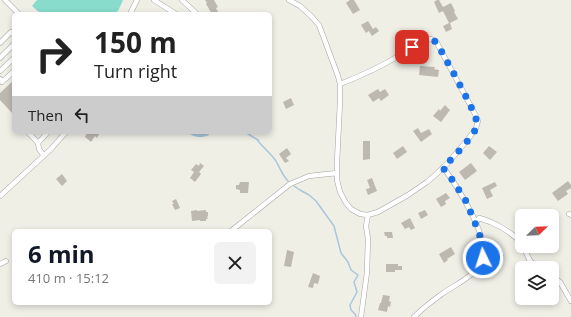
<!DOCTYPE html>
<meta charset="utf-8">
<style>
body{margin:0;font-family:"Open Sans",sans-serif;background:#f2f2f2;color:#222;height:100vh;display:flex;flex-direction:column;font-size:15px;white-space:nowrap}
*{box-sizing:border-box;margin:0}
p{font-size:13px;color:#767676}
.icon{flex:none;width:22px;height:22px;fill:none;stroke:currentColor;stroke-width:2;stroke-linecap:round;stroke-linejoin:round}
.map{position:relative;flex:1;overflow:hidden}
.drawer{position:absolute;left:12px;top:229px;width:260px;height:76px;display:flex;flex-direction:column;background:#fff;border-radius:6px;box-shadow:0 2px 6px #0003}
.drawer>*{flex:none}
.banner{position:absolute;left:12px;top:12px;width:260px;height:122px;border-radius:6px;box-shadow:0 2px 6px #0003;background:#fff;color:#222;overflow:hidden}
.needle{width:26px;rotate:67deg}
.buttons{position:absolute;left:515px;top:209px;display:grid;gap:8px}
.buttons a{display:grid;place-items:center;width:44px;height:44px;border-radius:6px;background:#fff;box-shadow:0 2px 6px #0003;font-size:20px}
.pin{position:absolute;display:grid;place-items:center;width:34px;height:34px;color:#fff;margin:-17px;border-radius:8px;box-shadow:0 2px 6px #0006}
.me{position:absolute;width:44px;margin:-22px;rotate:356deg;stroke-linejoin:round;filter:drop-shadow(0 0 3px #0008)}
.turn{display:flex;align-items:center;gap:14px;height:84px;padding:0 16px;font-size:18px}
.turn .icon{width:52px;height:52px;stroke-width:2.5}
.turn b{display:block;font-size:28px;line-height:34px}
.then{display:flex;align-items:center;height:38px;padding:0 16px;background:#0003;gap:8px;font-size:15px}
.round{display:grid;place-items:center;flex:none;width:42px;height:42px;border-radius:6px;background:#f2f2f2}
.head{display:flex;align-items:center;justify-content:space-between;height:68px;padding:0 16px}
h1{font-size:24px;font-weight:700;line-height:30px;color:#111827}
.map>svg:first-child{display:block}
.pitch{fill:#87dccc}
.water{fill:#a8c6dc}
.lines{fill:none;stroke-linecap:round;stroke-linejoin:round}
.stream{stroke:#a8c6dc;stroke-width:1.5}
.building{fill:#bdb8b0}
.minor-casing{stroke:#a4a4a4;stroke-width:5.5}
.minor{stroke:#fff;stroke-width:4.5}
.route{stroke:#1a73e8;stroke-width:7;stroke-dasharray:0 12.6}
</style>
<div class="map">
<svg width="571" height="317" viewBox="0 0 571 317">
<rect width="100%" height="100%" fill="#f0efe6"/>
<path class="pitch" d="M37,0h86l-5,11 -4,3h-73l-9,-8z"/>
<path class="water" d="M187,132h21l1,3c-8,4 -16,2 -22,-3z"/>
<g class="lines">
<path class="stream" d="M245,132l13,8v1c6,7 13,13 18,20 4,7 6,14 12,20
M294,186l6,4 9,5 7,6 18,25 7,27 7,9 3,8 7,5 -4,7 3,10 -7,13 1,5 4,4 1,3"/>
</g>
<path class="building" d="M205,0h9l4,7 -2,1 3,6h-7l-6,-10 1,-1z
M350,0h4l6,10 -7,4 -7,-11z
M437,0h2l4,7 8,-4 4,8 -1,1 4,7 -8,4 2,6 -6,3 -3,-6 6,-3 -6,-12 -4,2 -5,-11z
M368,21l5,8 3,-2 3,4 -7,5 -3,-5 -3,2 -5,-8z
M420,66l15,1 -1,2 5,1 -1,7 -19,-2z
M14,80v31l-2,2 -12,-13v-7z
M378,89l2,3 5,-3 4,6 -8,6 -2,-3 -6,4 -5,-7z
M291,98l3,7 -8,4 -3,-7z
M445,105l5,5 -9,12 -8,-6 6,-7 1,2z
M418,128l3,5 8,-4 3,5 -11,8 -8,-11z
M87,132h9l3,2 -2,4 -2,-2 -4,6 -6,-5z
M363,141h7v18l-7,1z
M403,146l4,6 -10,7 -4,-6z
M489,146l8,6 -7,8 -7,-7z
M287,148l4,6 -5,4 3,3 -4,2 -6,-9z
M200,163l4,3 -5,6 2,2 -6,8 -5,-4 4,-6 -3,-2 5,-6 3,2z
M471,163l6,8 -12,9 -6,-8z
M62,174l5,7 -5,5 -6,-7z
M372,178l5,13 -9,4 -2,-6 4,-1 -3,-8z
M568,181l3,4v3l-5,3 2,3 -10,7 -6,-8z
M240,182h9l-1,11h-8v-3l-4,-1v-4h3z
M495,182l2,4 -7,4 3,6 -6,3 -5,-11z
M446,193l4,5 -5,3 1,3 -5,3 -5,-8z
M176,199l4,9 -5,2 -3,-6h2l-2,-3z
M197,210v1l9,-1v2h2v4l-1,1 1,2h-2v2h-6v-1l-8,1 -1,-10z
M425,210l3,5 -7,4 -3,-6z
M410,218l5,10 -4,2 -2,-3 -4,2 -4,-6z
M384,232h8l1,6h-6v-2h-2z
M451,247l4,7 -8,5 1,1 -4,3 -5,-9z
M287,250l7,2 -3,15 -7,-1z
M497,252l7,3 -6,12 -8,-4 2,-5 2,1z
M386,264h12v2h4v4h-7v2h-9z
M313,273l7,3 -2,8 -4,-1 -1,5 -5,-1z
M383,295l7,1 -1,5 2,1 -1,5 -2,-1 -1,6 -9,-2 2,-7h1z"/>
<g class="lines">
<defs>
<path id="minor" d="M5,0l14,14
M154,0l22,14
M182,0l15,14
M289,0l11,6 11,10 8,9 19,51 2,8v18l-3,60v18l3,12 6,11 5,6 9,5 8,1 10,-3 30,-17 19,-13 7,-6 14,-13 21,-25 7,-10 2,-7 -3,-7 -38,-71c-3,-3 -7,-5 -11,-4 -8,2 -18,11 -24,15 -20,12 -41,22 -62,30
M130,14l7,-14
M0,43l11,-11 3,3
M0,58l14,-14
M0,71l14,-13
M0,79l2,3 12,-11
M28,132l10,11 1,6 5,7
M38,143l10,-11
M0,196l51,-47 15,-17
M569,214l2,1
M476,223l3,-5c15,4 33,14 43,26
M231,231l59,-47 19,-8 28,-3
M523,246l7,15 9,7
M0,264l6,-3
M552,276l8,6 11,19
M361,317l6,-45 1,-33 -2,-13 2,-11
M414,317c9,-9 18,-16 28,-23 11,-8 23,-13 33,-23 3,-4 7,-8 8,-13 5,-24 -26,-72 -40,-91"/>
</defs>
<use href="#minor" class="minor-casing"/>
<use href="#minor" class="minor"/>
</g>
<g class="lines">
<path class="route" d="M412,47c8,-5 16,-12 25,-4 6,12 42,73 40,82 -2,11 -26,34 -34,43l8,10 15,23 12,29 5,16v12"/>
</g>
</svg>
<div class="buttons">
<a><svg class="needle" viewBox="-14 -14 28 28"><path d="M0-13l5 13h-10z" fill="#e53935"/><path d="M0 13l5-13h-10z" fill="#767676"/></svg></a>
<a><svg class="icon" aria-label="layers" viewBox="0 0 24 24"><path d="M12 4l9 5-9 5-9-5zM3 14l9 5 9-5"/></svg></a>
</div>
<div class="pin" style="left:412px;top:47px;background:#d93025"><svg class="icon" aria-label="arrive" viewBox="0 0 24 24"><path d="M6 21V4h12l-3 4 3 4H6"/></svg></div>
<svg class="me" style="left:483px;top:258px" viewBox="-20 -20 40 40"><circle r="17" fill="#1a73e8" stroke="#fff" stroke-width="3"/><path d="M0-11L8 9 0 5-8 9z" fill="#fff"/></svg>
<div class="banner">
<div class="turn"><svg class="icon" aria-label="right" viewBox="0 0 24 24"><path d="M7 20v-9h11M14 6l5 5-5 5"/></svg><div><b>150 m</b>Turn right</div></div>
<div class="then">Then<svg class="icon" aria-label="left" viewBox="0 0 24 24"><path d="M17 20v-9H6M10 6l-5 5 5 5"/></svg></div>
</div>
<section class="drawer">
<div class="head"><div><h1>6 min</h1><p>410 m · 15:12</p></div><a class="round"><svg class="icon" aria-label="close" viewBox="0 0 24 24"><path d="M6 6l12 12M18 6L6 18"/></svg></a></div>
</section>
</div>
